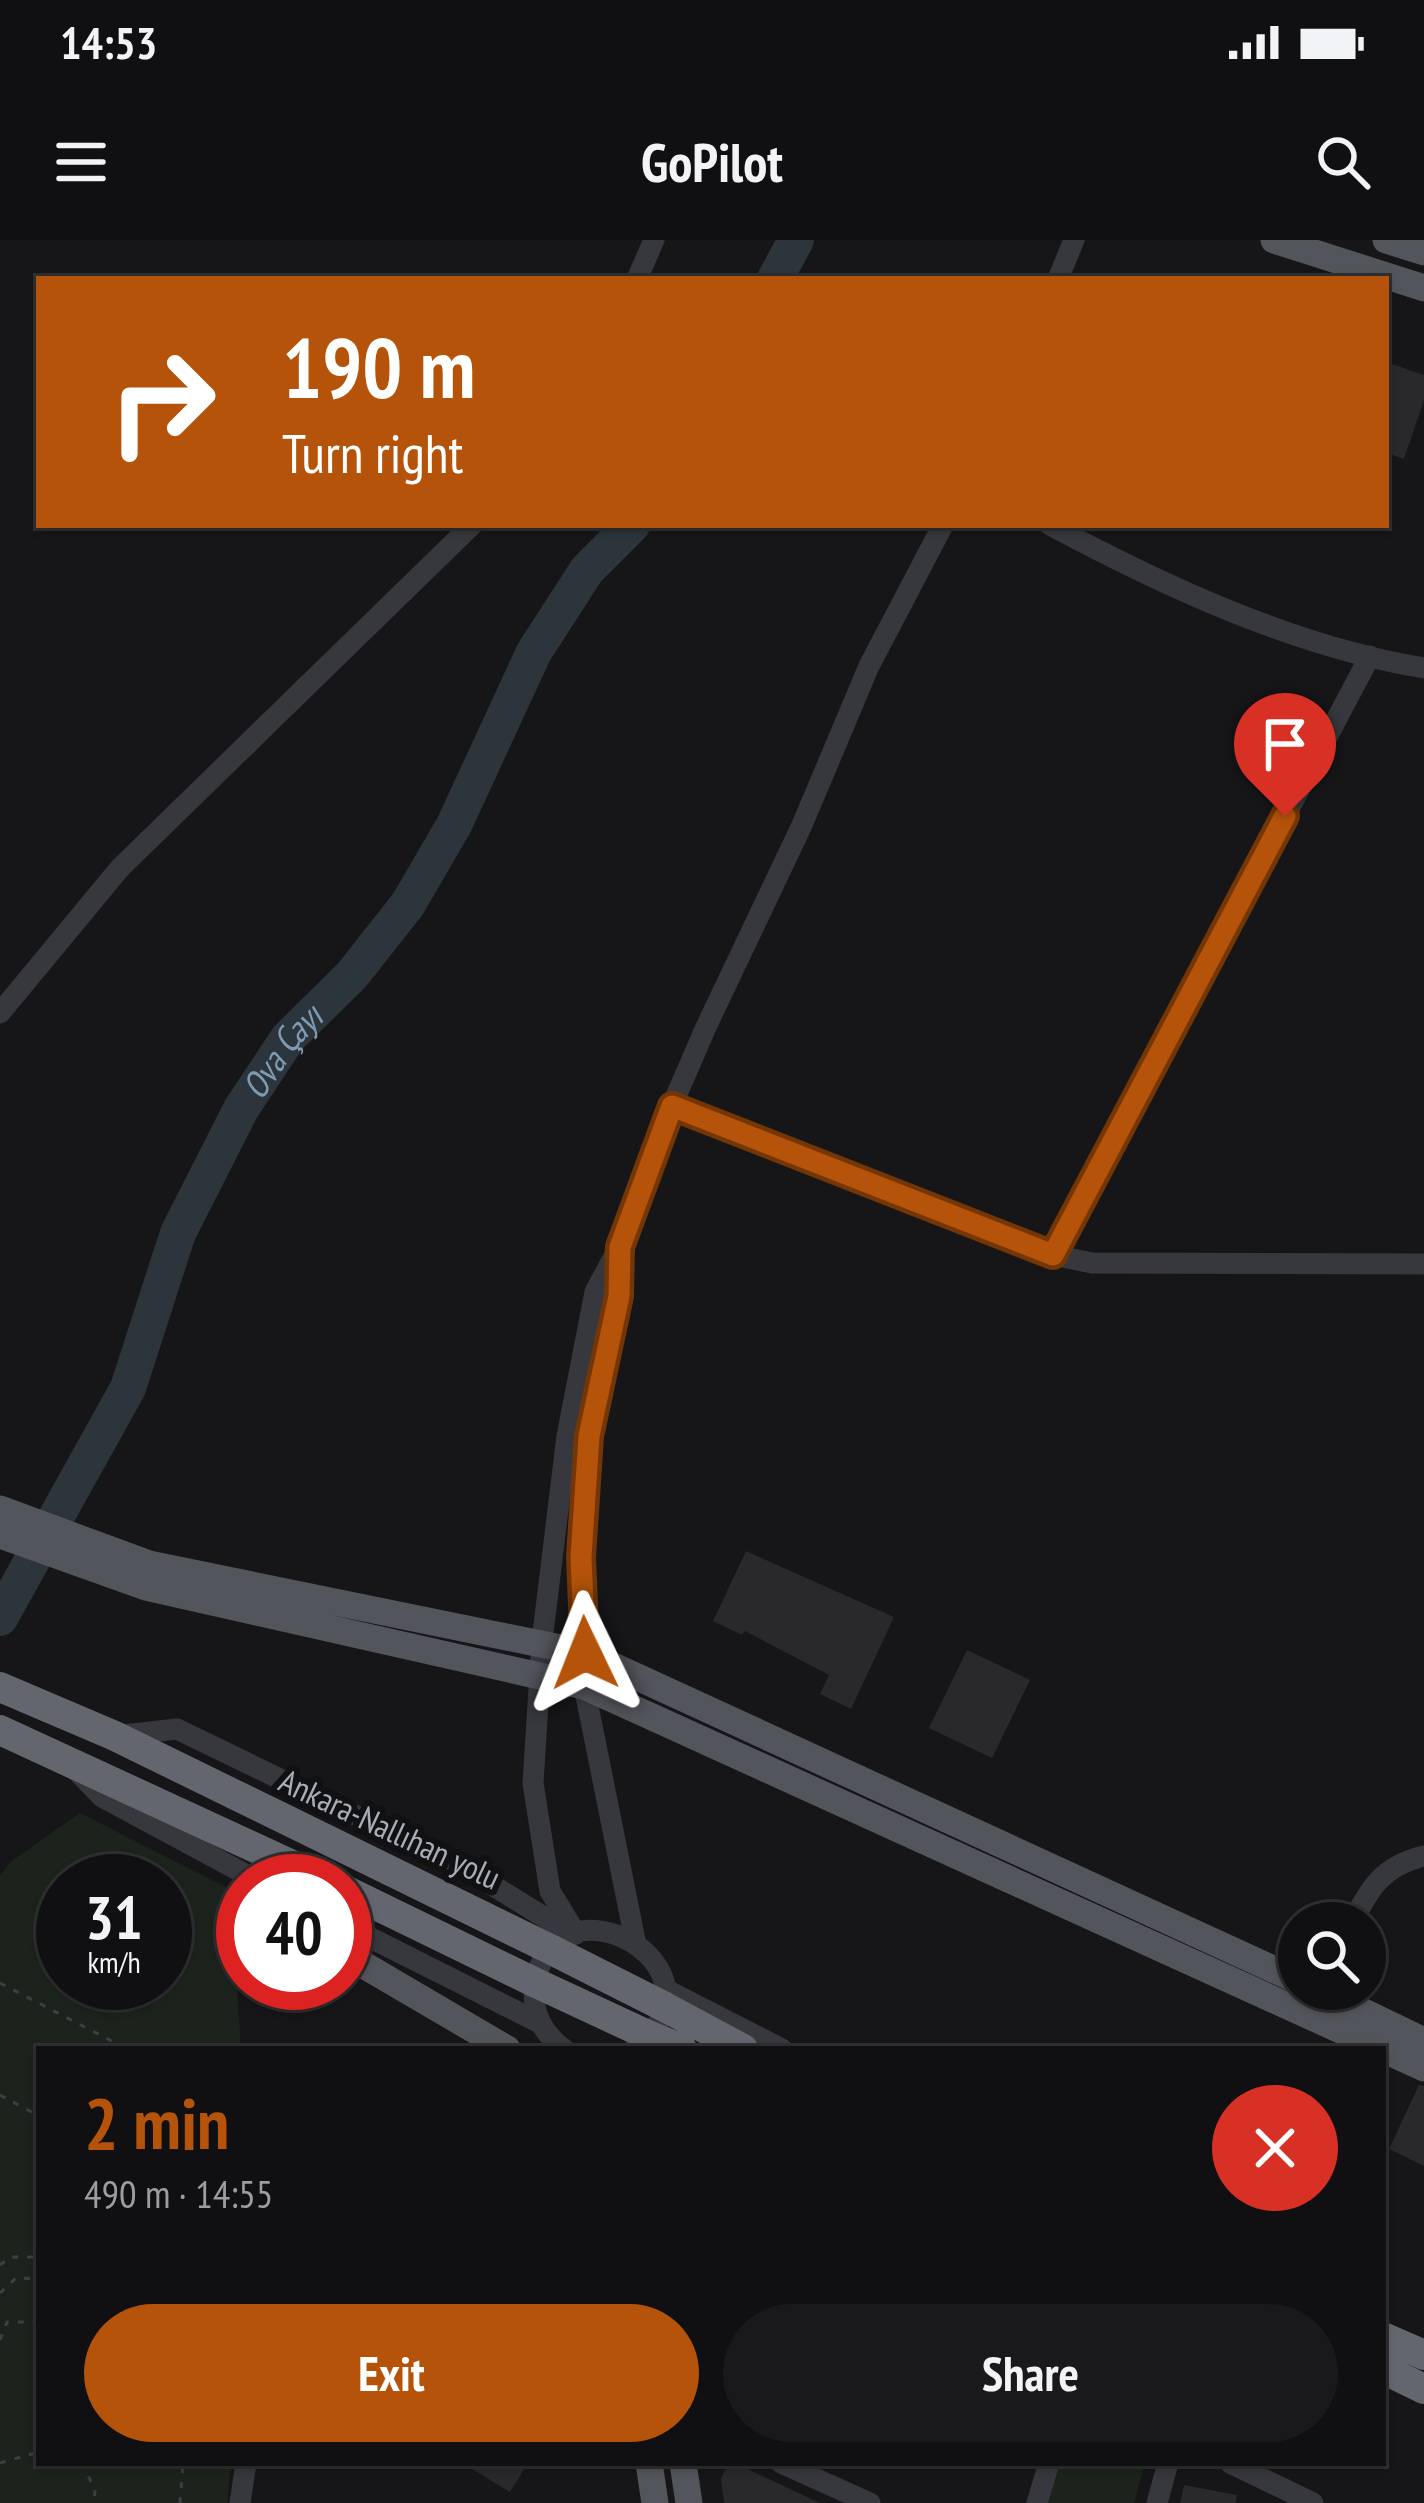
<!DOCTYPE html>
<meta charset="utf-8">
<style>
body{margin:0;font-family:"PT Sans Narrow",sans-serif;background:#19191b;color:#f1f3f6;height:100vh;display:flex;flex-direction:column;font-size:45px;white-space:nowrap}
*{box-sizing:border-box;margin:0}
p{font-size:39px;color:#9c9d9f}
.icon{flex:none;width:66px;height:66px;fill:none;stroke:currentColor;stroke-width:2;stroke-linecap:round;stroke-linejoin:round}
.map{position:relative;flex:1;overflow:hidden}
.details{position:absolute;left:36px;top:1806px;width:1350px;height:420px;display:flex;flex-direction:column;background:#101012;border-radius:0px;box-shadow:0 3px 9px #0004,0 0 0 3px #303032}
.details>*{flex:none}
.hud{position:absolute;left:36px;top:36px;width:1353px;height:252px;border-radius:0px;box-shadow:0 3px 9px #0004,0 0 0 3px #303032;background:#b45309;color:#fff;overflow:hidden}
.tools{position:absolute;left:1278px;top:1662px;display:grid;gap:24px}
.tools a{display:grid;place-items:center;width:108px;height:108px;border-radius:50%;background:#101012;box-shadow:0 3px 9px #0004,0 0 0 3px #303032;font-size:60px}
.speed{position:absolute;left:36px;top:1614px;display:flex;gap:24px;font-size:60px;font-weight:700;text-align:center}
.speed>*{display:grid;place-content:center;width:156px;height:156px;border-radius:50%;background:#101012;box-shadow:0 3px 9px #0004,0 0 0 3px #303032;line-height:1}
.speed small{font-size:30px;font-weight:400}
.speed .limit{border:18px solid #d22;background:#fff;color:#111}
.pin{position:absolute;display:grid;place-items:center;width:102px;height:102px;color:#fff;margin:-123px -51px;border-radius:50% 50% 50% 0;rotate:-45deg;box-shadow:0 0 12px #0007}
.pin .icon{rotate:45deg}
.me{position:absolute;width:132px;margin:-66px;rotate:358deg;stroke-linejoin:round;filter:drop-shadow(0 0 9px #0008)}
.turn{display:flex;align-items:center;gap:42px;height:252px;padding:0 48px;font-size:54px}
.turn .icon{width:156px;height:156px;stroke-width:2.5}
.turn b{display:block;font-size:84px;line-height:102px}
.round{display:grid;place-items:center;flex:none;width:126px;height:126px;border-radius:63px;background:#19191b}
.overview{display:flex;align-items:center;justify-content:space-between;height:204px;padding:0 48px}
h1{font-size:72px;font-weight:700;line-height:90px;color:#b45309}
.primary-button{display:flex;gap:24px;margin-top:auto;padding:24px 48px}
.primary-button a{flex:1;height:138px;border-radius:72px;background:#b45309;color:#fff;font-size:48px;font-weight:700;line-height:138px;text-align:center}
.primary-button a+a{background:#19191b;color:#f1f3f6}
.status{display:flex;justify-content:space-between;align-items:center;height:84px;padding:0 60px;background:#101012;direction:ltr}
.status svg{height:33px;fill:currentColor}
header{display:flex;justify-content:space-between;align-items:center;height:156px;padding:0 48px;background:#101012;font-size:54px;font-weight:700}
.map>svg:first-child{display:block}
.green{fill:#1c231d;fill-rule:evenodd}
.lines{fill:none;stroke-linecap:round;stroke-linejoin:round}
.river{stroke:#2c353c;stroke-width:36}
.building{fill:#29292c}
.path{stroke:#3d3f44;stroke-width:3;stroke-dasharray:6 9;stroke-linecap:butt}
.minor{stroke:#37383d;stroke-width:21}
.major{stroke:#53555c;stroke-width:27}
.highway{stroke:#63666e;stroke-width:30}
.highway-bridge{stroke:#63666e;stroke-width:30}
.route-casing{stroke:#753606;stroke-width:30}
.route{stroke:#b45309;stroke-width:21}
.labels{text-anchor:middle;stroke-width:12;stroke-linejoin:round;paint-order:stroke}
.street-label{font-size:33px;fill:#a8adb8;stroke:#111113}
.water-label{font-size:36px;font-style:italic;fill:#7f9bb3;stroke:#111113}
</style>
<div class="status"><b>14:53</b><svg viewBox="0 0 49 12"><path d="M0 12V9h3v3zM5 12V6h3v6zM10 12V3h3v9zM15 12V0h3v12zM26 1h20v11H26zM47 4h2v5h-2z"/></svg></div>
<header><svg class="icon" aria-label="menu" viewBox="0 0 24 24"><path d="M4 6h16M4 12h16M4 18h16"/></svg>GoPilot<svg class="icon" aria-label="search" viewBox="0 0 24 24"><circle cx="10" cy="10" r="6"/><path d="M15 15l6 6"/></svg></header>
<div class="map">
<svg width="1424" height="2263" viewBox="0 0 1424 2263">
<rect width="100%" height="100%" fill="#161618"/>
<path class="green" d="M80,1573l163,83v29l-9,14 7,110h-202v414h192l-4,40h-227v-627l10,-14zM63,1641h102v102h-102z
M1057,2223h88l-11,40h-88z"/>
<g class="lines">
<g class="river">
<path d="M775,39l21,-39"/>
<path id="s1" d="M0,1378l128,-230 50,-155 63,-124 47,-71 64,-63 56,-71 46,-79 80,-173 53,-82 45,-45"/>
</g>
</g>
<path class="building" d="M1386,122l38,13v25l-20,59 -18,-6z
M746,1311l148,66 -43,92 -31,-15 9,-19 -84,-44 -3,4 -29,-14z
M967,1410l63,30 -38,78 -63,-30z
M1419,1845l5,1v80l-35,-17z
M462,2223h66l-18,29z
M728,2223h7l85,40h-96l-3,-24z
M1184,2245l53,10 -1,8h-56z"/>
<g class="lines">
<path class="path" d="M0,1743l127,66
M0,1855l39,21
M0,2025l10,-8h29
M0,2053l16,-15 23,1
M0,2100l7,-18h32
M0,2223l39,-11
M82,2223l13,27 -1,13
M180,2263l3,-40"/>
<path class="minor" d="M637,39l17,-39
M1058,39l16,-39
M1050,285c116,62 243,121 374,143
M0,773l120,-145 352,-343
M672,866l381,149 39,8 332,1
M619,1014v42l-30,140 -8,121 3,129 51,254
M1053,1015l317,-599
M115,1496l62,-7 289,140 107,66
M70,1524l32,33 156,84
M1352,1683c18,-36 31,-57 72,-67
M345,1685l195,98
M576,1694l-26,-43 -17,-108 9,-142 25,-205 28,-144 24,-45 28,-84 59,-136 96,-202 67,-159 74,-141
M663,1748l119,61
M564,1809c-21,-15 -33,-37 -29,-63 16,-121 205,-19 99,63
M781,2223l89,40
M1230,2223l83,40
M240,2263l6,-40
M1037,2263l12,-40
M1157,2263l11,-40"/>
<path class="major" d="M1274,0l150,48
M1386,0l38,12
M0,1269l149,55 436,89 714,328
M0,1295l146,52 438,99 840,382
M345,1714l162,95
M1316,1749l108,52
M649,2223l6,40
M683,2223l6,40"/>
<path class="highway" d="M0,1447l115,49 437,214
M0,1490l327,151
M345,1650l189,92
M663,1766l80,43
M650,1796l32,13
M1383,2097l41,18
M1383,2129l41,20"/>
<path class="highway-bridge" d="M552,1710l111,56
M534,1742l116,54"/>
</g>
<g class="lines">
<defs>
<path id="route" d="M585,1413l-4,-96 8,-121 30,-140 1,-49 52,-141 381,149 232,-439"/>
</defs>
<use href="#route" class="route-casing"/>
<use href="#route" class="route"/>
</g>
<g class="labels">
<g class="street-label">
<text transform="translate(390 1589) rotate(25)" y="12">Ankara-Nallıhan yolu</text>
</g>
<g class="water-label">
<text dy="13" stroke="none"><textPath href="#s1" startOffset="636">Ova Çayı</textPath></text>
</g>
</g>
</svg>
<div class="tools">
<a><svg class="icon" aria-label="search" viewBox="0 0 24 24"><circle cx="10" cy="10" r="6"/><path d="M15 15l6 6"/></svg></a>
</div>
<div class="speed"><div>31<small>km/h</small></div><div class="limit">40</div></div>
<div class="pin" style="left:1285px;top:576px;background:#d93025"><svg class="icon" aria-label="arrive" viewBox="0 0 24 24"><path d="M6 21V4h12l-3 4 3 4H6"/></svg></div>
<svg class="me" style="left:585px;top:1413px" viewBox="-20 -20 40 40"><path d="M0-17L14 15 0 8-14 15z" fill="#b45309" stroke="#fff" stroke-width="4"/></svg>
<div class="hud">
<div class="turn"><svg class="icon" aria-label="right" viewBox="0 0 24 24"><path d="M7 20v-9h11M14 6l5 5-5 5"/></svg><div><b>190 m</b>Turn right</div></div>
</div>
<section class="details">
<div class="overview"><div><h1>2 min</h1><p>490 m · 14:55</p></div><a class="round" style="background:#d93025;color:#fff"><svg class="icon" aria-label="close" viewBox="0 0 24 24"><path d="M6 6l12 12M18 6L6 18"/></svg></a></div>
<div class="primary-button"><a>Exit</a><a>Share</a></div>
</section>
</div>
